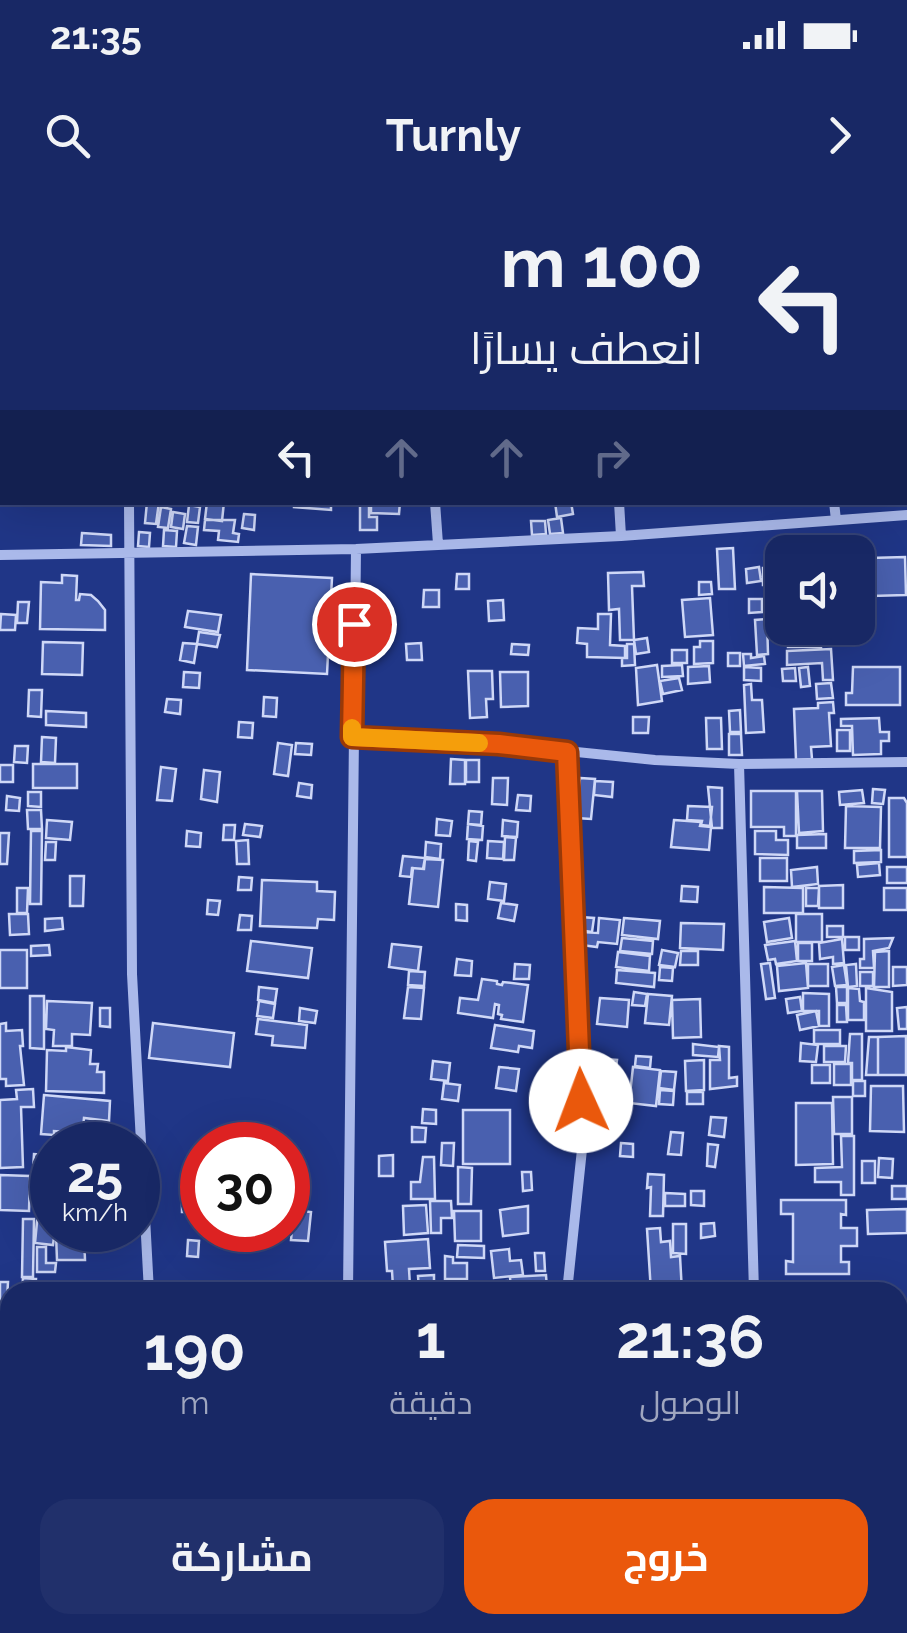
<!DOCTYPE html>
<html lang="ar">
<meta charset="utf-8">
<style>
body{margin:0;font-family:Raleway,Cairo,sans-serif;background:#21306b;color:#f1f3f6;direction:rtl;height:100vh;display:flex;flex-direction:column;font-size:38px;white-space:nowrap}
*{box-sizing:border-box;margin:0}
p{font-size:32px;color:#9fa6bf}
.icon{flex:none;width:55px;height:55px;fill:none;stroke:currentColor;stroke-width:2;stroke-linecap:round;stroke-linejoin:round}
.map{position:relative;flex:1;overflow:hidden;direction:ltr}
.details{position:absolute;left:0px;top:1082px;width:908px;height:352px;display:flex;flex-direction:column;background:#182865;border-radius:30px 30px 0 0;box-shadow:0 10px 40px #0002,0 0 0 2px #364479;direction:rtl}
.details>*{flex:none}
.guide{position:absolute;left:0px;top:0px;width:908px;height:305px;box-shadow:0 10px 40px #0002,0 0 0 2px #364479;direction:rtl;background:#182865;color:#f1f3f6;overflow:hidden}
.controls{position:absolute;left:765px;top:335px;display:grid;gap:20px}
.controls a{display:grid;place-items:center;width:110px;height:110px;border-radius:20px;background:#182865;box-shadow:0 10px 40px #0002,0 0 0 2px #364479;font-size:50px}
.speed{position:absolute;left:30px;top:922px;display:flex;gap:20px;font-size:50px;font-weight:700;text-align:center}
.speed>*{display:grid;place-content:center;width:130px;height:130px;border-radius:50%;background:#182865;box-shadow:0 10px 40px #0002,0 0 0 2px #364479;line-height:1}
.speed small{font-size:25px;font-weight:400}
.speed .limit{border:15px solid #d22;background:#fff;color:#111}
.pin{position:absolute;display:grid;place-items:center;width:85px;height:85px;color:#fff;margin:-42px;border:5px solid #fff;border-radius:50%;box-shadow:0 2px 10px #0007}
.me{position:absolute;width:110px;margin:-55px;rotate:358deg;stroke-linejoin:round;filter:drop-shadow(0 0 8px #0008)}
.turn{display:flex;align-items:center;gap:35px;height:210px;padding:0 40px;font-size:45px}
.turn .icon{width:130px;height:130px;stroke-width:2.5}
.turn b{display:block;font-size:70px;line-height:85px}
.lanes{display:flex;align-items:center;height:95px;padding:0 40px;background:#0003;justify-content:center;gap:50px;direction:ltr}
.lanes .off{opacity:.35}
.eta{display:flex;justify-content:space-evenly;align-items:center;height:170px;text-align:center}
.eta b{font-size:60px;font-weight:700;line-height:70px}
.cta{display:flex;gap:20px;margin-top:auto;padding:20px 40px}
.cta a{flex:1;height:115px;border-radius:30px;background:#ea580c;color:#fff;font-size:40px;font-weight:700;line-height:115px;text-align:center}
.cta a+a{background:#21306b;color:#f1f3f6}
.status{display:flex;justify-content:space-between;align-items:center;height:70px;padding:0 50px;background:#182865;direction:ltr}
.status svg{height:28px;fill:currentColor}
header{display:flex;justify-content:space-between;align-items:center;height:130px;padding:0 40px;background:#182865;font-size:45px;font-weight:700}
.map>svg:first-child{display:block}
.building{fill:#4960af;stroke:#cfd8f7;stroke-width:2.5}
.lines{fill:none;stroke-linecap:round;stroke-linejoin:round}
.street{stroke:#aab9ea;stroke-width:10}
.secondary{stroke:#d5ddf8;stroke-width:20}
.route-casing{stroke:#983908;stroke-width:25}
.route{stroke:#ea580c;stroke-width:18}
.slow{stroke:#f59e0b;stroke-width:18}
</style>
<div class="status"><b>21:35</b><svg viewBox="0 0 49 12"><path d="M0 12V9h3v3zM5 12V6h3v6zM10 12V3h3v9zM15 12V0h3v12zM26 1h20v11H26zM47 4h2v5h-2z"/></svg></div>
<header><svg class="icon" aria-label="forward" viewBox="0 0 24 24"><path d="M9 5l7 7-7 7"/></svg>Turnly<svg class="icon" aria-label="search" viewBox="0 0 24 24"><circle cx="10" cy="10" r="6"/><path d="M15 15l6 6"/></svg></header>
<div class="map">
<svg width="907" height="1433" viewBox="0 0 907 1433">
<rect width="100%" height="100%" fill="#203687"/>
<path class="building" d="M147,302h12l-3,22 -11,-1z
M207,302h17l-2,19 -17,-2z
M294,302h37v8l-37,-3z
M360,302h9v15h8v13h-17z
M371,302h29l-1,12 -28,-1z
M555,302h16l2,12 -16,3z
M189,305l11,2 -2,16 -11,-1z
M161,307l10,2 -3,19 -10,-1z
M173,312l12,2 -2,15 -12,-2z
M244,314l11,1 -1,15 -12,-2z
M561,318l2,15 -13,1 -2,-14z
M205,320h30l-2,13 6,1 -1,8 -20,-2 1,-9 -15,-1z
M531,321h14l1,13 -14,1z
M187,326l11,1 -2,18 -12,-2z
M164,330l13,1 -1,16 -13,-1z
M139,332l11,1 -1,14 -11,-1z
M82,333l29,2v11l-30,-1z
M733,348l2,41h-16l-2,-40z
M905,357l1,38 -35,1 -1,-38z
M759,367l2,14 -14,2 -1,-14z
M763,368h10l1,16 -11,1z
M643,372l1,14h-12l2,54h-14l-1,-31 -10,1 -1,-37z
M251,374l81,4 -5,96 -80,-4z
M457,374h12v15h-13z
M62,375l15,1 -1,24h3l1,-6 11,1 7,6 7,9v20l-65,-1 1,-47 21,1z
M699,382h12l1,12 -13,1z
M424,390h15v17h-16z
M710,398l3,37 -28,2 -3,-37z
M749,399h13v13l-13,1z
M503,400l1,20 -15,1 -1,-20z
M18,402h11l-2,21h-10z
M188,411l33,4 -3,17 -33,-5z
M1,414l15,1 -1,15h-15z
M598,414h13l-1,31 15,1v12l-38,-1v-13l-10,-1 1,-15 20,1z
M767,419l1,35 -11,1 -2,-35z
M788,428h33v19h-33z
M199,432l21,3 -3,12 -20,-3z
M647,438l2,14 -13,2 -2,-14z
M700,441h13v22l-19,1v-17h6z
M43,442l40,1 -1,32 -40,-1z
M183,443l14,1 -3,19 -14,-3z
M421,443l1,17h-15l-1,-16z
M512,444l17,1 -1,10 -17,-1z
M627,444h7l1,21 -13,1v-8h5z
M831,449l2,31h-10l-1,-17 -35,2v-14z
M672,450h15v13h-15z
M728,453h12v13h-12z
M743,454h8v4l13,-2 1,8 -21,2z
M657,465l5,36 -24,4 -2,-37z
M682,465l1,11 -21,1v-11z
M709,466l1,16 -22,2v-17z
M744,467l17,1v13l-17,-1z
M808,467l2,19 -9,1 -2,-19z
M853,467h47v38h-54v-12h6z
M795,468l1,13h-13l-1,-12z
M468,471h24l1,28h-7l1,18 -17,1z
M184,472l16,1 -1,15 -16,-1z
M500,472h28v34l-27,1z
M679,478l3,12 -19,4 -3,-13z
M831,483l2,15 -16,1 -1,-15z
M751,484l1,16h10l2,32 -18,1 -2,-48z
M29,490h13l-1,27 -13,-1z
M264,497l13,1 -1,19 -13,-1z
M167,499l14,1 -1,14 -15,-2z
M833,502l1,11h-5l2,33 -20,1 1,12 -16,1 -2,-51 24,-1v-5z
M740,510l1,22h-11l-1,-21z
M46,511l40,2v14l-40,-2z
M633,517h16l-1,16h-15z
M706,518h15l1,31h-15z
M879,518l1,14h9v9h-8v13l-28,1 -1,-29h-11v-7z
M239,522l14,1 -1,15 -14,-1z
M837,530h13v21h-13z
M729,534h12l1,21h-13z
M42,537l14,1 -1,25 -14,-1z
M278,543l14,2 -4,31 -14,-2z
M296,543l16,1 -1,11 -16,-1z
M15,546h13l-1,17 -13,-1z
M451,559l14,1v24h-15z
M466,560h13v22h-13z
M33,564h44v24h-44z
M0,565h13v17h-13z
M161,567l15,2 -4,32 -15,-1z
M204,570l16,2 -3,30 -16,-3z
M493,578h15l-1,27 -15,-1z
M580,578l15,1 -4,40 -15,-1z
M595,581l18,1 -1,15 -18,-2z
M299,583l13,2 -1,13 -14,-2z
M708,587l14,1v40h-10z
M873,589l12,1 -2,14 -11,-1z
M862,590l2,13 -24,2 -1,-13z
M751,591h45v45h-12v-9h-33z
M797,591h25l1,40 -24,2z
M28,592h13v15l-13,-1z
M518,595l13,1 -1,15 -14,-1z
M7,596l13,2 -1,13 -13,-1z
M889,598h15l3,5v54h-18z
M688,606l24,1 -2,19 -9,-1 1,-4 -15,-1z
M846,606l35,1 -1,41h-35z
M27,610h14l1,19h-14z
M469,611l13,1 -1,13 -13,-1z
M437,619l15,2 -2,15 -14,-1z
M47,620l25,2 -2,18 -24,-2z
M503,620l15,2 -1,15 -15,-1z
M674,620l27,2 -1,4 11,1 -2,23 -38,-3z
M245,624l17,2 -2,11 -17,-2z
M468,624l15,2 -1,14 -15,-1z
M224,625h11l-1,15h-11z
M31,631h11l-1,73h-11z
M187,631l14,2 -1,14 -14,-1z
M755,631h21v9h12v15l-33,-1z
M0,633h9l-2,31h-7z
M826,634v14h-29v-13z
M505,637l11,1 -2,22h-10z
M248,640l1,24h-12l-1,-23z
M469,641l9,1 -2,19 -8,-1z
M488,641l16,1 -1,17 -16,-1z
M46,642h10l-1,18h-10z
M426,642l15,2 -1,15 -15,-2z
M881,650v12l-27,1v-12z
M403,656l22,2 -2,11 -11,-1 -1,9 -11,-1z
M760,658h27v23h-27z
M425,659l18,1 -5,47 -29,-3 4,-36 11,1z
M879,663l1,12 -22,2 -1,-12z
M817,667l1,17 -26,3 -1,-17z
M887,667h20v16h-20z
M70,676h14l-1,30h-13z
M239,677l13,1 -1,12h-13z
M262,680l55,2v9l18,1 -1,28 -16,-1 -1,9 -57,-2z
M490,682l16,2 -2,17 -16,-2z
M843,685v23h-24v-22z
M682,686l16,1 -1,15 -16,-1z
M764,687l39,1v25h-39z
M17,688h11l-1,25h-10z
M806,688h13l-1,18h-12z
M884,688h23v22h-23z
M208,700l12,1 -2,14 -11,-1z
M501,703l16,2 -3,16 -16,-3z
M456,704l11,1v16l-11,-1z
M9,714h19l1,20 -19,1z
M796,714h26v28h-26z
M240,715l12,1 -1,14h-13z
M580,717l14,1 -2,14 -14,-2z
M62,718l1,11 -18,2v-12z
M599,718l21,2 -3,24 -19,-2 -1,5 -16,-2 1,-13 16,1z
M624,718l36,3 -2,18 -36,-4z
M789,718l3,20 -25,4 -3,-20z
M681,723l43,1 -1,26 -43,-2z
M827,726h16v11h-16z
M845,737h14v13h-14z
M622,738l31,3 -1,13 -32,-3z
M893,738l-4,10 -16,3 1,17h-14v-9h4v-20z
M842,739l2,24 -11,1v-7l-13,2 -1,-16z
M251,741l61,7 -4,30 -61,-7z
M795,741l2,20 -21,3 -1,-5 -7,1 -3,-15z
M798,743h14v18h-14z
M392,744l29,3 -3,24 -29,-4z
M49,745l1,10 -19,1v-10z
M0,750h27v38h-27z
M662,750l16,3 -3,14 -16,-2z
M681,751h17v14h-18z
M889,751v36h-15l1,-35z
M618,752l32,4 -1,15 -33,-4z
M457,759l15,2 -1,15 -16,-1z
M770,763l5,35 -9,1 -5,-35z
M806,763l2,25 -29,3 -2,-25z
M515,764l15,1 -1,14h-15z
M808,764h20v22h-20z
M856,764l1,22 -9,1 -2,-22z
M844,765l3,20 -12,1 -3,-19z
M660,767l13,1 -1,13 -13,-1z
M893,767h14v18l-14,1z
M617,770l38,3 -1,14 -38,-4z
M409,771l16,1 -1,14 -16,-1z
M860,772h13v14h-13z
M482,779l15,2v3l5,1 1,-3 25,3 -5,37 -22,-3 1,-4 -4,-1 1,-9 -4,-1 -2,14 -35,-5 2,-15 18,2z
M259,787l18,2 -2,14 -17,-3z
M408,787l16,1 -3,31 -17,-1z
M836,787h11v16h-10z
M848,788l11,1 1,12 4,1v18h-16z
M866,788l26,4v39h-26z
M634,792l13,2 -2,12 -13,-1z
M803,793l26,1v32h-10v-15h-16z
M648,794l24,2 -3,29 -24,-2z
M30,796h14v53l-14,-1z
M800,797l2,14 -14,2 -2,-14z
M600,798l29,2 -2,27 -30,-3z
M700,799l1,38 -28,1 -1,-38z
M47,801l45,2 -2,32 -18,-1v12h-19l1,-16 -8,-1z
M259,801l16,3 -2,14 -16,-2z
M837,805h9l1,17h-10z
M907,807v22h-8l-2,-21z
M100,808h10v19l-10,-1z
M300,808l17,3 -2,12 -16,-2z
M816,811l3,15 -19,4 -3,-15z
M258,819l49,6 -2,23 -33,-3 1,-9 -17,-2z
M6,823v8l16,-1 1,16h-3l4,39 -18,1v-7h-6v-55z
M153,823l81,10 -4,34 -81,-9z
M495,825l39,6 -2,17 -13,-2 -1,6 -27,-4z
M814,830h26v14h-26z
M850,834h12v46h-10v-17h-4z
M906,836v39h-28v-38z
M869,837h9v38h-12z
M801,843l17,2 -2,17 -16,-1z
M693,844l26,3 -1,10 -25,-2z
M719,846l10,1v31l8,-1v9l-27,3v-29h10z
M824,846h22l-1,16h-21z
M66,847l25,3 -1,14h8l-1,8h7v21l-58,-2 1,-41 19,1z
M636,856l15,1 -1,11 -15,-2z
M604,859l13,1 -2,16 -13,-1z
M704,860v30l-18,1 -1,-30z
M433,861l17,2 -2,18 -17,-2z
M834,864h17v21h-17z
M812,865h18v18h-18z
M499,867l20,2 -3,22 -20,-3z
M633,867l27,3 -4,36 -27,-3z
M661,871l15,1 -2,18 -15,-2z
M853,881h12v15h-12z
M444,883l16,2 -2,16 -16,-2z
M871,886h32l1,46 -34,-1z
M33,889l1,18h-13l2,60 -23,1v-68l17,-1 -1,-9z
M660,890l14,1 -1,14 -14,-1z
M687,892h16v12h-16z
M44,895l66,6 -1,20 -25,-3 -2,20 -16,-1 1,-5 -13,-1v4l-13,-1z
M833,897h19v37h-18z
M796,903h36l1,61 -37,1z
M423,909l13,1v14l-14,-1z
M463,910h47v54h-47z
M711,917l15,1 -2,19 -15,-2z
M412,927l14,1 -1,14h-13z
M671,932l12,1 -2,22 -13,-1z
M841,936h13v59h-13v-13h-26v-14l27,-1z
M50,942l40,3h-38v26l-19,-1 1,-16 15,1z
M442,943h12l-1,23 -12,-1z
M621,943l12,1v13l-13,-1z
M708,944l10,1 -3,22 -8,-1z
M393,955v21h-14v-20z
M423,957h11l1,42h-24v-17h9z
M879,958l14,1 -1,19 -14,-1z
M862,961h13v22h-13z
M458,967l14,1 -1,36h-13z
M36,972l16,2v13l-17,-3z
M185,972h13l-1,20 -13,-1z
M522,972h9l1,18 -9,1z
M648,974l16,1 -1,41h-13l1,-29 -4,1z
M0,975l30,1 -1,35 -29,-1z
M892,986h15v13h-15z
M44,991h8v20h-9z
M691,991h13v15l-13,-1z
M665,993l20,1v12h-20z
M182,999h19v13h-19z
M781,1000h65v15l-5,-1v14h16v18h-16v16h8v12h-63v-13l7,1v-48h-12z
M430,1001h21l1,17h-11v15h-10z
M426,1005l2,28 -24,2 -1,-29z
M528,1006v27l-25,3 -3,-26z
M907,1009v24l-39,1 -1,-24z
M294,1010l17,2 -3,29 -17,-1z
M454,1011h27v30h-26z
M38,1012h9l-1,14 9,4 -2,15 -18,-2z
M23,1019h11l-1,58h-11z
M714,1023l1,13 -14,2v-14z
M673,1024h13v30l-13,-1z
M660,1028l1,14 9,-1 1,16 9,-1 2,36h-31l-4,-63z
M228,1031l15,1 -1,17 -15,-1z
M56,1034h28l1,26h-28z
M428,1039l2,29 -21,1 1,17 -17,1 -1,-16h-5l-2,-29z
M188,1040l11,1 -1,16 -11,-1z
M458,1045l26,1v12l-27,-1z
M37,1047h9v16h10l-1,9h-18z
M509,1049l1,12 11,-1 2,15 -29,3 -3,-27z
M535,1053h9l1,18h-9z
M445,1056l8,1v6h14v16h-22z
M434,1075v15h-15l-1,-14z
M546,1075l1,14 -36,2 -1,-14z
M23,1078l13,1 -1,13h-13z
M507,1081l1,11h-25l-1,-9z
M0,1082h8l-2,34h-6z
M0,1128h10v33h-9z
M898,1180h9v31l-9,-1z
M0,1196h10v22h-10z
M898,1270l9,1v25h-9z
M898,1323h9l-3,21h-6z
M898,1352l9,1 -4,35 -5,-1z"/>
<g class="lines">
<path class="street" d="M413,0v2
M599,0v2
M804,0v2
M24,2v-2
M138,2v-2
M226,2v-2
M0,62h2
M129,302l3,472 17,318
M435,302l3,42
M619,302l2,34
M834,302l2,18
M0,355l356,-6 265,-13 286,-21
M352,537l147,7 156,16 84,4 168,-2
M567,552l16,388 -16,152
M739,564l15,528
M348,1092l8,-743"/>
<path class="secondary" d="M0,1303l10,-2
M693,1433l1,-8"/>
</g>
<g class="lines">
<defs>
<path id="route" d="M354,424l-2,113 147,7 68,8 14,349"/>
</defs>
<use href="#route" class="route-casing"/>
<use href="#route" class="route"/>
<path class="slow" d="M352,528v9l127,6"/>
</g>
</svg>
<div class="controls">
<a><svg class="icon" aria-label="sound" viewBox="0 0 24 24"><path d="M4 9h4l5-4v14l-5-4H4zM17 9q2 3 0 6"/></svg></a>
</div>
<div class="speed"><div>25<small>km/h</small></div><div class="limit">30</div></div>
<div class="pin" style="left:354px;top:424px;background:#d93025"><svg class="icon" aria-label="arrive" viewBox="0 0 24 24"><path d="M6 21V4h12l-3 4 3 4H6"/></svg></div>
<svg class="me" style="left:581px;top:901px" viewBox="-20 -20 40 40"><circle r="19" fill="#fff"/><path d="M0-13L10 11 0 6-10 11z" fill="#ea580c"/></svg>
<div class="guide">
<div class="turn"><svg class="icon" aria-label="left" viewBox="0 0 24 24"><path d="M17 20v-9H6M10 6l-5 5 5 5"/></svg><div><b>100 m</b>انعطف يسارًا</div></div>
<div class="lanes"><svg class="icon" aria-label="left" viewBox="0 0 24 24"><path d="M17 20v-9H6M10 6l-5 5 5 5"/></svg><svg class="icon off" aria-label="ahead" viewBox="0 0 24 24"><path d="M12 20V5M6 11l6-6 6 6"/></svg><svg class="icon off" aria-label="ahead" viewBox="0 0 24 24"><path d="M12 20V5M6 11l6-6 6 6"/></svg><svg class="icon off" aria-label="right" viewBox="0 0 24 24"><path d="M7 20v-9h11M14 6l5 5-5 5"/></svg></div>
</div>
<section class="details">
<div class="eta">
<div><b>21:36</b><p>الوصول</p></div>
<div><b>1</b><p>دقيقة</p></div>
<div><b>190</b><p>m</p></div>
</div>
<div class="cta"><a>خروج</a><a>مشاركة</a></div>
</section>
</div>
